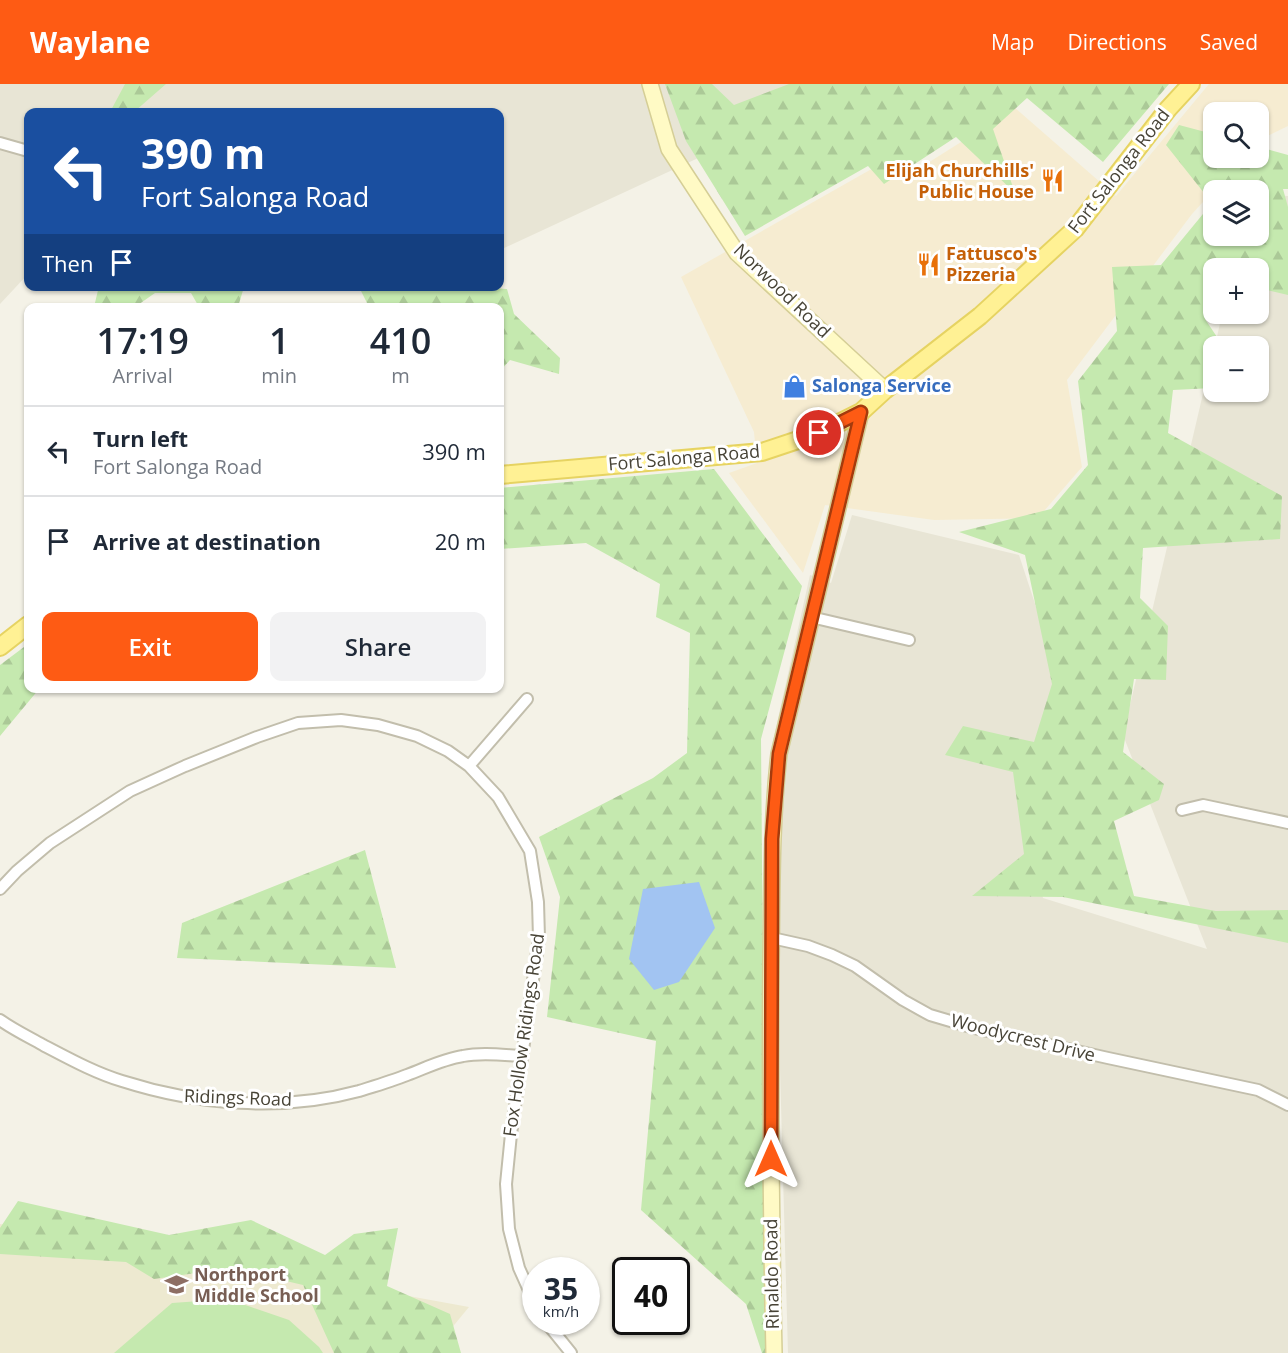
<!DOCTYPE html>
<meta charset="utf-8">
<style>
body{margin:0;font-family:"Open Sans",sans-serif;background:#f2f2f3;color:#1f2937;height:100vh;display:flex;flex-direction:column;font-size:22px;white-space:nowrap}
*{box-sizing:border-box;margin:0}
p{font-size:20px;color:#747a83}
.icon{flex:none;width:33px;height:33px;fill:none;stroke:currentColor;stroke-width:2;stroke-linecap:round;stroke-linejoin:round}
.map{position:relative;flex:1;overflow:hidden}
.panel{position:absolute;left:24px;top:219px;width:480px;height:390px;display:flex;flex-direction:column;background:#fff;border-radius:12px;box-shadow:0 2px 4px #0004}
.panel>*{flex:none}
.guide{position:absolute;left:24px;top:24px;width:480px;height:183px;border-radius:12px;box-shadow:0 2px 4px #0004;background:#1a4fa0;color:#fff;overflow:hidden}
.buttons{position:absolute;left:1203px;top:18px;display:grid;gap:12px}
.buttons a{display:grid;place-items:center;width:66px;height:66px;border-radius:12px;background:#fff;box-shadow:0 2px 4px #0004;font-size:30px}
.speed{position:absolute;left:522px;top:1173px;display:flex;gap:12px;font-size:30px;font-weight:700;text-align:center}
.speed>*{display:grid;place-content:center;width:78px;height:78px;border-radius:50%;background:#fff;box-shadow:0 2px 4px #0004;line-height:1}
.speed small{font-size:15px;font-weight:400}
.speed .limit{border:3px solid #111;border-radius:9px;background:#fff;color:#111}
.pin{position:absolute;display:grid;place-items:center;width:51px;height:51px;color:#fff;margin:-26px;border:3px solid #fff;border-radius:50%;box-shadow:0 2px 6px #0007}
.me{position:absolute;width:66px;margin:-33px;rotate:0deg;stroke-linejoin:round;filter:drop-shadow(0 0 4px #0008)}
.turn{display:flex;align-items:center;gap:21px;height:126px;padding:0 18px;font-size:27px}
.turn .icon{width:78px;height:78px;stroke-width:2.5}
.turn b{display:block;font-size:42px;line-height:51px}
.then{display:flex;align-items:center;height:57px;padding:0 18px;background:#0003;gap:12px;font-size:22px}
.eta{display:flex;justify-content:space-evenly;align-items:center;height:102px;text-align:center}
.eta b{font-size:36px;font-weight:600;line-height:42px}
.primary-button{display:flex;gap:12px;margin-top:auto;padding:12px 18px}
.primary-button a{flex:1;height:69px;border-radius:12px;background:#fe5b14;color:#fff;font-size:24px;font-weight:600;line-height:69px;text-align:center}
.primary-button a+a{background:#f2f2f3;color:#1f2937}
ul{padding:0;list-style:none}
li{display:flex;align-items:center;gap:18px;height:90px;padding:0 18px;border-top:2px solid #e0e1e3}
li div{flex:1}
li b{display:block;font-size:22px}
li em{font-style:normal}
header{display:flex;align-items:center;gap:36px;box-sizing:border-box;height:84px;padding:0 30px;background:#fe5b14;color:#fff}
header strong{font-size:28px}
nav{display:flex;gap:33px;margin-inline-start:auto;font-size:21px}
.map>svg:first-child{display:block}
.residential{fill:#e8e5d5}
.commercial{fill:#f6ecd1}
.education{fill:#ede9d0}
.forest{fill:url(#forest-firs);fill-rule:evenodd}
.pitch{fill:#c5e9af}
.water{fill:#a2c4f2}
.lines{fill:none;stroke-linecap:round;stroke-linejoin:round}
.street-casing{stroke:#c2beac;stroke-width:14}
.secondary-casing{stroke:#d5ce96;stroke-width:18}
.primary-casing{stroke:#e6d362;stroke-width:20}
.street{stroke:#fff;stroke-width:10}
.secondary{stroke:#fffac5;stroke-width:15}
.primary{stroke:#fff194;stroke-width:16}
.route-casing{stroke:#a53b0d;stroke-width:15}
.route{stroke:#fe5b14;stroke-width:10}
.labels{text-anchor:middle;stroke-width:6;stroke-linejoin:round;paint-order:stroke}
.food-label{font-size:18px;font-weight:bold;fill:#c56008;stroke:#fff;text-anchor:end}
.street-label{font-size:18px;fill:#474336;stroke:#fff}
.shop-label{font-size:18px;font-weight:bold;fill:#366cbe;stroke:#fff;text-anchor:start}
.education-label{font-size:18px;font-weight:bold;fill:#785e54;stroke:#fff;text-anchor:start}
</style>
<header>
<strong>Waylane</strong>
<nav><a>Map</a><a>Directions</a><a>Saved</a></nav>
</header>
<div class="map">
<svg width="1288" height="1269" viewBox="0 0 1288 1269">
<defs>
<pattern id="forest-firs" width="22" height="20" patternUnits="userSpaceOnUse" patternTransform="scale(1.5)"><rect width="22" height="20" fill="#c5e9af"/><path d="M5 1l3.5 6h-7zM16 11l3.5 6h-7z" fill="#abc997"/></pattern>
</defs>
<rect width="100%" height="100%" fill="#f4f2e7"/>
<path class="residential" d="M0,0h858l-358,166v-138h-472v162l-28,30z
M1259,110l29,2v1157h-500l-17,-603 39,-175 21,8 21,-68 167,40 42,128 -38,130 20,85 164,51 -84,-214 90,-384 1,41h44v-46h-43l7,-32h36z"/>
<path class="commercial" d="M1209,0h79v42l-29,14 -1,-28h-44v46h29l-51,56 -125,166 15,87 -44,51 -104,2 -109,-15 -22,68 -74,-100 28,-10 -3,-31 -73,-155 203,-115 20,16 111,-70 101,88z"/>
<path class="education" d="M0,1140l233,40 236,43 -38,46h-431z"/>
<path class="forest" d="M125,0h41l-32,28h-24z
M665,0h47l22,21 55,-21h380l-66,78 -76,-64 -34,31 22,64 -59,-56 -72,47 -16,-18 -123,70 -59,-95z
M1179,41l34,9 1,24h44l1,-11 29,8v34h-5l5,18v88l-29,-7 -1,-20h-44l-1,43 -8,8 18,27h-9l-1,42 -40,2 -5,43 114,63 -2,43 -137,9 -3,50 28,28 -2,54 -32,-1 -11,73 41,32 -5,16 -45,21 20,75 82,15 72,-1v33l-225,-46 -91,-1 52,-42 -11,-82 -68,-17 18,-29 71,16 18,-58 -27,-129 -66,-23 92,-23 37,-44 -10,-84 39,-50 -5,-64 49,-2 51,-62 -46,-58zM1258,106v46h-44v-46z
M99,202h145v1l-6,20h-39l-8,-14h-36l-20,14h-41z
M478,203l29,2 7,25 46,44 -1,16 -49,-14 -10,11v-63l-131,-1 -10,-20z
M714,385l88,117 -41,153 5,614h-4l-16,-49 -105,-94 15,-169 -109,-24 13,-120 -21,-60 114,-59 34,-25 3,-120 -34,-16 4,-33 -74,-41 -86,6v-61z
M28,560v44l11,1 -39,47v-71z
M365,766l31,118 -219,-10 5,-35z
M18,1117l151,34 82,-15 74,35 29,-21 44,-6 -11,58 63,28 11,39h-127l-31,-68 -72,-17 -77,11 -28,-17 -126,-8v-26z"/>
<path class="pitch" d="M228,1215l61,21 30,27 4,6h-209l58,-50z"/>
<path class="water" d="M699,798l16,46 -36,54 -25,8 -25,-31 14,-70z"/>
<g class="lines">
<defs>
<path id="street" d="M0,59l28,8
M811,533l98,23
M469,682l58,-67
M1182,726l21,-5 85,18
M0,805l17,-18 33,-28 80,-52 55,-25 72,-29 41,-14 43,-3 37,5 39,11 31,15 21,15 29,31 32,54 8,51 1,36 -28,196 -5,50 3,45 10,39 17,38
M772,854l36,8 24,9 23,11 48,34 27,15 44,13 134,30 150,32 30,15
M0,936c14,10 29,17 43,25 25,13 52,28 79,36 75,24 160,31 237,10 16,-5 33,-10 48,-16 19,-7 36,-16 56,-19 19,-4 40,-1 59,0
M546,1238l25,31"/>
<path id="secondary" d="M650,0l19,65 68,104 148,137
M774,1269c-3,-130 -4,-260 -3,-391 1,-69 0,-139 8,-208l82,-342"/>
<path id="primary" d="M500,391l262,-23 57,-19 42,-21 24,-22 95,-74 95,-87 93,-120 23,-25
M0,563l28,-22"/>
</defs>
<use href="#street" class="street-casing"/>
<use href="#secondary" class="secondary-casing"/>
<use href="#primary" class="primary-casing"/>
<use href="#street" class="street"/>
<use href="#secondary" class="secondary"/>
<use href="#primary" class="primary"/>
</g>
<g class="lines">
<defs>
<path id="route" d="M771,1075l1,-320 7,-85 82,-342 -42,21"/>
</defs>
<use href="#route" class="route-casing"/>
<use href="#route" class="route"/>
</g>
<defs>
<symbol id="restaurant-bare" viewBox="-9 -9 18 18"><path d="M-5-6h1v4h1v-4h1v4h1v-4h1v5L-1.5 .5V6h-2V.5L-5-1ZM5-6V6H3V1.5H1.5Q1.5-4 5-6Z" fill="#e8710a" stroke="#fff" stroke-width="2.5" paint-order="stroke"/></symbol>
<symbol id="shop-bare" viewBox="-9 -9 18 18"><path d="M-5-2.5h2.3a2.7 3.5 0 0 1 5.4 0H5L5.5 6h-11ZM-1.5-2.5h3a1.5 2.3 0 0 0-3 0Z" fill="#3f7fe0" stroke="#fff" stroke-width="2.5" paint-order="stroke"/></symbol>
<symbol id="school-bare" viewBox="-9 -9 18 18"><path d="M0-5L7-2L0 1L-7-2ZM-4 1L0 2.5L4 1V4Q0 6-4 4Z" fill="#8d6e63" stroke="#fff" stroke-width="2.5" paint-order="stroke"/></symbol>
</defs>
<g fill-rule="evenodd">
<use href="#restaurant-bare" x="1036" y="80" width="33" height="33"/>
<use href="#restaurant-bare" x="912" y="164" width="33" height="33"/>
<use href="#shop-bare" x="778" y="286" width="33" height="33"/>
<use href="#school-bare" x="160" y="1184" width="33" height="33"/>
</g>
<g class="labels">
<g class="food-label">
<text x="1034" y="93">Elijah Churchills'<tspan x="1034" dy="21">Public House</tspan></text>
<text x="946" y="176" text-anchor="start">Fattusco's<tspan x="946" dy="21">Pizzeria</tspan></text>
</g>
<g class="street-label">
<text transform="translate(1119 87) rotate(-52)" y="6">Fort Salonga Road</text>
<text transform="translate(782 207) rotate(44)" y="6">Norwood Road</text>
<text transform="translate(684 374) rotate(-5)" y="6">Fort Salonga Road</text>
<text transform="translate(524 951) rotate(-82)" y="6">Fox Hollow Ridings Road</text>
<text transform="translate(1023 954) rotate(14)" y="6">Woodycrest Drive</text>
<text transform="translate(238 1014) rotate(2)" y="6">Ridings Road</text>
<text transform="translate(772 1190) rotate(-91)" y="6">Rinaldo Road</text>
</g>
<g class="shop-label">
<text x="812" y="308">Salonga Service</text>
</g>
<g class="education-label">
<text x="194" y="1197">Northport<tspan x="194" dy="21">Middle School</tspan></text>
</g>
</g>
</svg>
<div class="buttons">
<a><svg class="icon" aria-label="search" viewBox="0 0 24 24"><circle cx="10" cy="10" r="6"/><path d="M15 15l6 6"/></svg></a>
<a><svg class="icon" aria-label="layers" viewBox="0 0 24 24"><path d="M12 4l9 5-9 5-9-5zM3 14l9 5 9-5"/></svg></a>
<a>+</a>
<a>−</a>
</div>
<div class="speed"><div>35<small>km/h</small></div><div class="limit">40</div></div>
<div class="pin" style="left:819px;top:349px;background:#d93025"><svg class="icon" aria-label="arrive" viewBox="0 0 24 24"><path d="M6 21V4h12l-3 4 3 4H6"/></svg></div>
<svg class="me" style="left:771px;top:1075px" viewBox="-20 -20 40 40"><path d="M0-17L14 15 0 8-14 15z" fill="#fe5b14" stroke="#fff" stroke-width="4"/></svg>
<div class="guide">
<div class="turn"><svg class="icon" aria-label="left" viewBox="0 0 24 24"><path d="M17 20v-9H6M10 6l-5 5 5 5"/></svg><div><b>390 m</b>Fort Salonga Road</div></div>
<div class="then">Then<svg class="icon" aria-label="arrive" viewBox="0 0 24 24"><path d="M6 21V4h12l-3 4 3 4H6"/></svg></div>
</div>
<section class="panel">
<div class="eta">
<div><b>17:19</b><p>Arrival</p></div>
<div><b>1</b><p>min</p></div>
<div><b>410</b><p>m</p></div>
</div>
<ul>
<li><svg class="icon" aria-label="left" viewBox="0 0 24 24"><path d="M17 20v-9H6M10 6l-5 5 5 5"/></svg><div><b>Turn left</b><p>Fort Salonga Road</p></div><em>390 m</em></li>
<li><svg class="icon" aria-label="arrive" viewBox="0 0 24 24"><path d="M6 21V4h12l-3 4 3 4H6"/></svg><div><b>Arrive at destination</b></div><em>20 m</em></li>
</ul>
<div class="primary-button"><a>Exit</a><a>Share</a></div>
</section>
</div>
